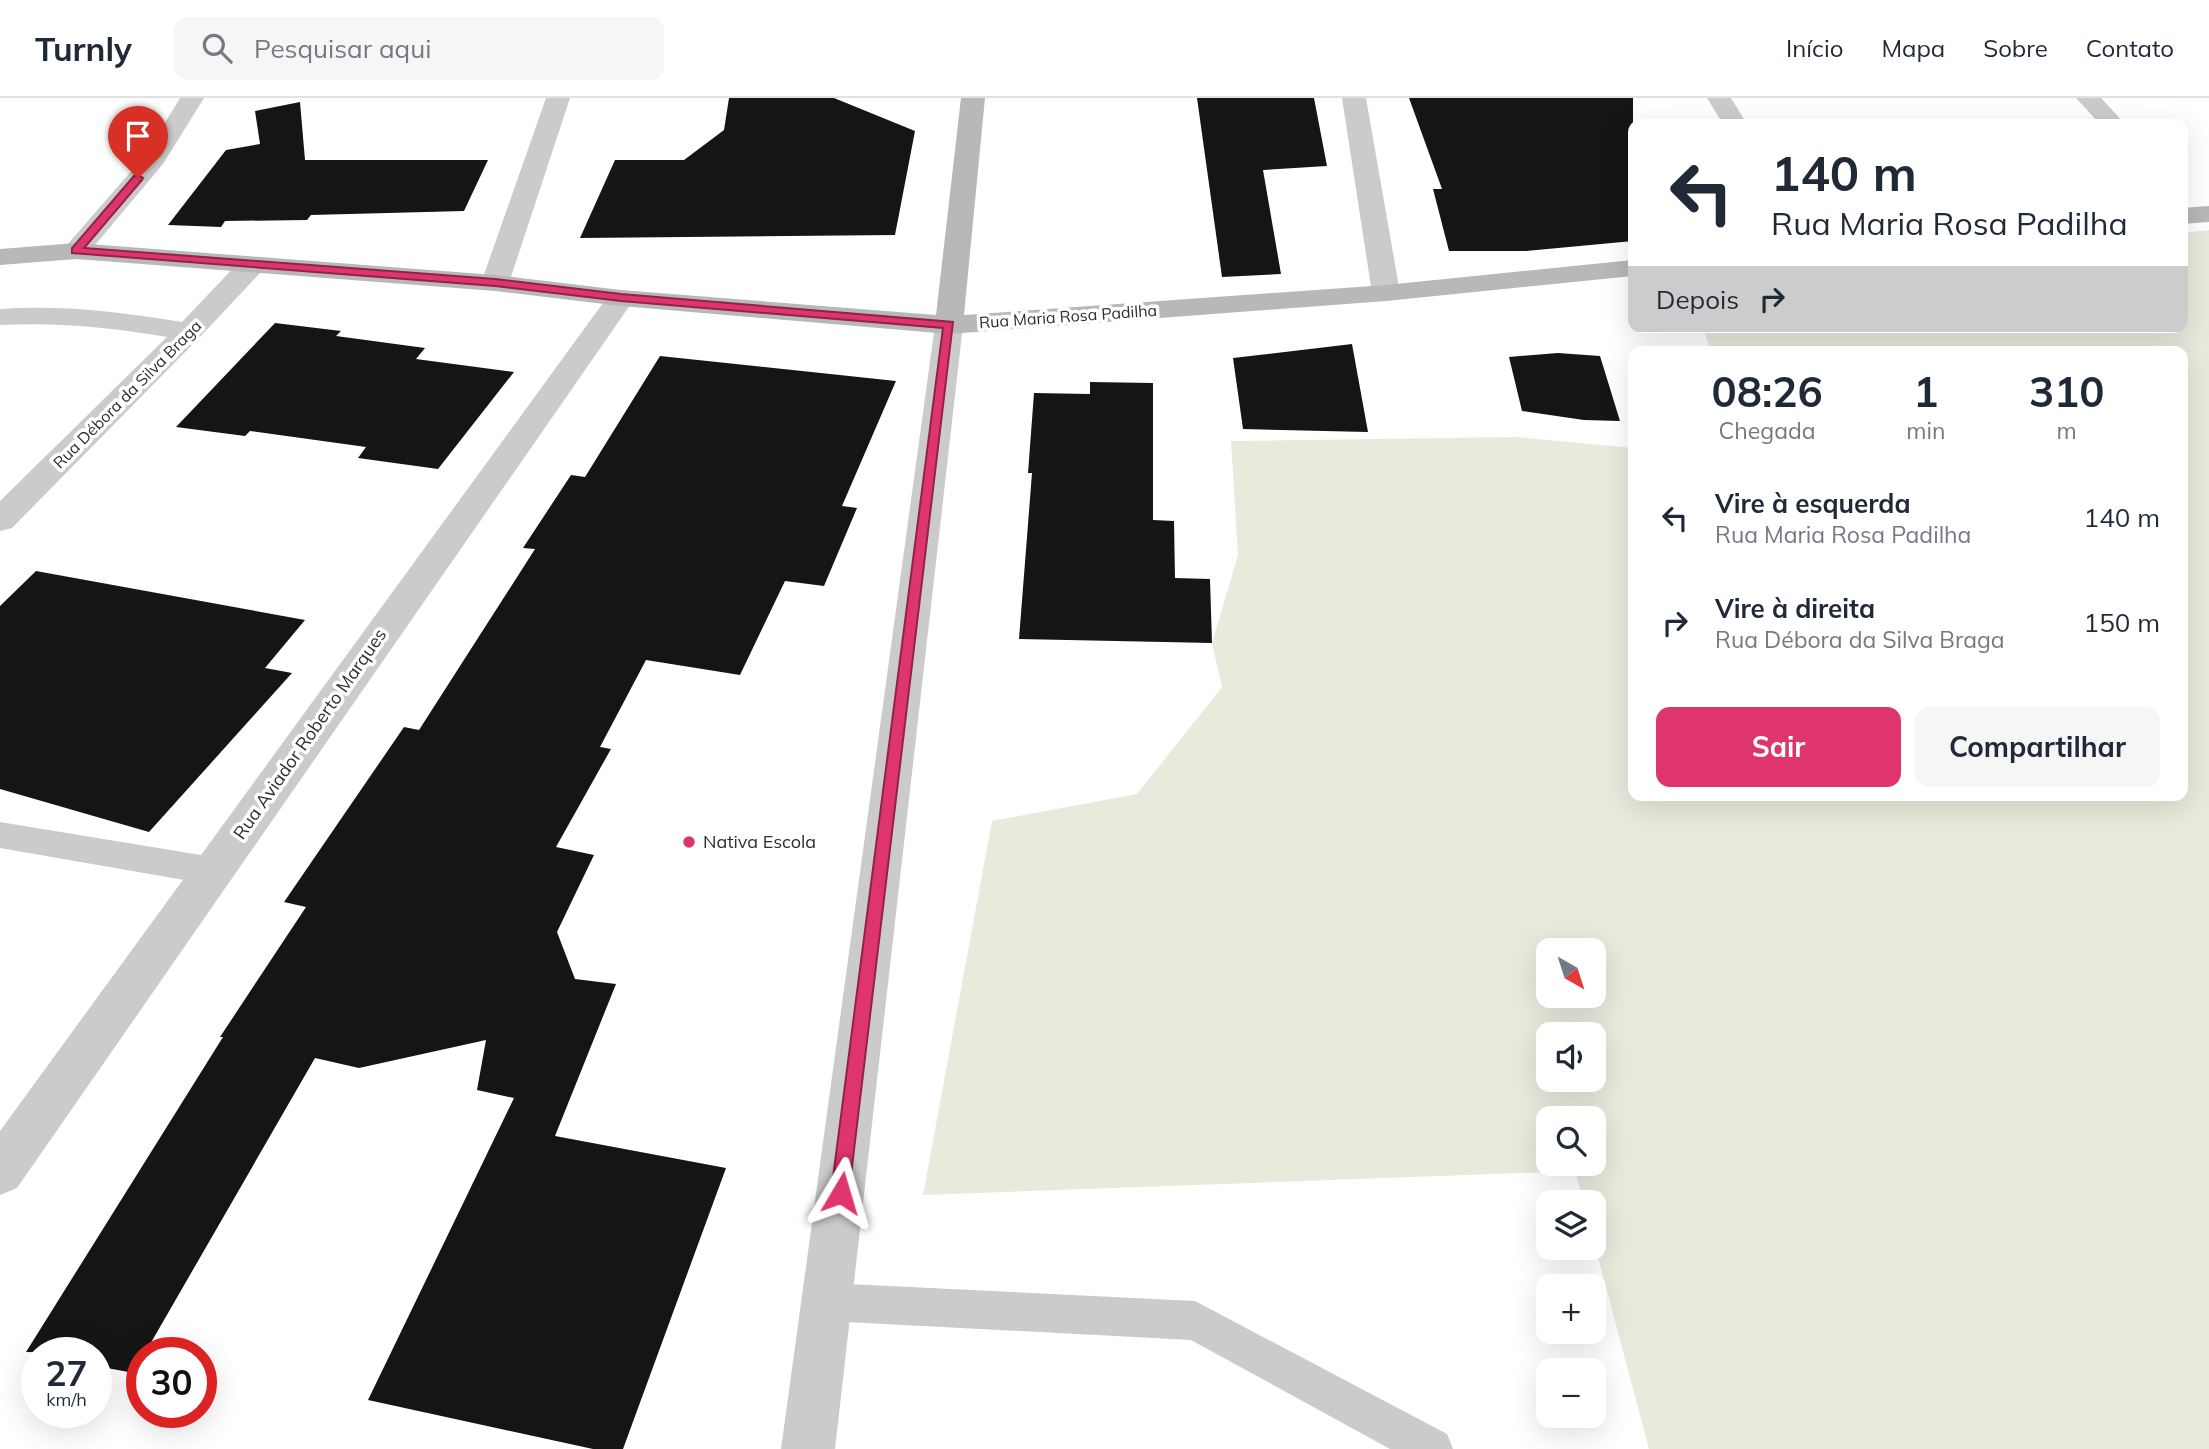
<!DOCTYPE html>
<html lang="pt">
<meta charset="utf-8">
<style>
body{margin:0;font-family:Mulish,sans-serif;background:#f6f6f7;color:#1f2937;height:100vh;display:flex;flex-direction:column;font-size:26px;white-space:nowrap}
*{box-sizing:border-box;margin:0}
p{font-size:23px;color:#747a83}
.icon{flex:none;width:38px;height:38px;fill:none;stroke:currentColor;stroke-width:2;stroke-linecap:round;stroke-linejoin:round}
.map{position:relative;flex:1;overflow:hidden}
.side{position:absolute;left:1628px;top:248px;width:560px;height:455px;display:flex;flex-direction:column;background:#fff;border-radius:14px;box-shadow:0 7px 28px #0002}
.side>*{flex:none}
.top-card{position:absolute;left:1628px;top:21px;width:560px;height:214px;border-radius:14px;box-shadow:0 7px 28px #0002;background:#fff;color:#1f2937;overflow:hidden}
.needle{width:46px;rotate:141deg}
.buttons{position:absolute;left:1536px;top:840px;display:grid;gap:14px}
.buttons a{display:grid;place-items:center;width:70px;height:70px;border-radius:14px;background:#fff;box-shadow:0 7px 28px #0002;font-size:35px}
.speed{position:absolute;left:21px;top:1239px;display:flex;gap:14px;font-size:35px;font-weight:700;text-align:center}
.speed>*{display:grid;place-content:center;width:91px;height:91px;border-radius:50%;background:#fff;box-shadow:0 7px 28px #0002;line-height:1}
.speed small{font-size:18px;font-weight:400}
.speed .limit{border:10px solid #d22;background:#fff;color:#111}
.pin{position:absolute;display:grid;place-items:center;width:60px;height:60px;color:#fff;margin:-72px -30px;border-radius:50% 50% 50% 0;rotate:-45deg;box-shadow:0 0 7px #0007}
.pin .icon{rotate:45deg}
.me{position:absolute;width:77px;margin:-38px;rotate:7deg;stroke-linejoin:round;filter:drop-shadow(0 0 5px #0008)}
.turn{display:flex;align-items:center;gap:24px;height:147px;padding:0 28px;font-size:32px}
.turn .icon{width:91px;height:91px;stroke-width:2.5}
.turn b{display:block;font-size:49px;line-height:60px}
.then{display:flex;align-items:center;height:66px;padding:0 28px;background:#0003;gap:14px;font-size:26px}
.eta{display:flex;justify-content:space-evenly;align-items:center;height:119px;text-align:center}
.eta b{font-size:42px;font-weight:700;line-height:49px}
.primary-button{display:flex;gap:14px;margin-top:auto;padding:14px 28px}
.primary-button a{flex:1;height:80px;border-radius:14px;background:#de366c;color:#fff;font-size:28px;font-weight:700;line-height:80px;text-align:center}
.primary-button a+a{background:#f6f6f7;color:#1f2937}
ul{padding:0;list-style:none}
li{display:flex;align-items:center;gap:21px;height:105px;padding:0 28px}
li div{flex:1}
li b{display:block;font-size:26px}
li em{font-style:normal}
header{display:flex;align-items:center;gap:42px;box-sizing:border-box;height:98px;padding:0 35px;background:#fff;border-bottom:2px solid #e0e1e3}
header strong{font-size:33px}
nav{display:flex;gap:38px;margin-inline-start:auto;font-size:24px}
.search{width:490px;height:63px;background:#f6f6f7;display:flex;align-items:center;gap:18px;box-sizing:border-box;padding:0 24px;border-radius:14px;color:#747a83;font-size:26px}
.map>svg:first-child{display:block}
.green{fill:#e7ebdc;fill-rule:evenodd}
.building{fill:#151515}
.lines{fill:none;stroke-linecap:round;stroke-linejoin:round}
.lane{fill:#cbcbcb;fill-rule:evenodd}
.street{fill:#cbcbcb;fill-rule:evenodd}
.secondary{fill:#b8b8b8;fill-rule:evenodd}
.route{fill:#de366c;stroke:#902346;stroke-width:2}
.poi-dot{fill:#de366c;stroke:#fff;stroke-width:2.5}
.labels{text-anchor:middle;stroke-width:7;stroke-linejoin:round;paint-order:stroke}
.far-street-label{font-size:16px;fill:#2e2e2e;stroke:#fff}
.street-label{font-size:18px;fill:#2e2e2e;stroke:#fff}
.poi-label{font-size:18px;fill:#2e2e2e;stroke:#fff;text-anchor:start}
</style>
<header>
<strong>Turnly</strong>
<div class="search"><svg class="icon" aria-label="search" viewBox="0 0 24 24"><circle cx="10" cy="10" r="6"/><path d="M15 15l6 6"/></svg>Pesquisar aqui</div>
<nav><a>Início</a><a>Mapa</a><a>Sobre</a><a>Contato</a></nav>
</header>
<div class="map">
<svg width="2209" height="1351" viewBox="0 0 2209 1351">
<rect width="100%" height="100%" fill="#fff"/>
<path class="green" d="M2209,132v1219h-560l-55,-207v-40h-10l-9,-31 -652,24 69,-374 145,-27 85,-107 -10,-44 26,-88 -7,-114 286,-4 116,11v348h549v-444h-471l-8,-25h479v-94zM1549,852h45v46h-45zM1549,936h45v46h-45zM1549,1020h45v46h-45z"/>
<path class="building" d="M729,0h105l81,33 -20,104 -315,3 35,-78h69l40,-30z
M1197,0h117l13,68 -64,4 18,104 -59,3z
M1409,0h224v143l-107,10h-77l-16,-62h9z
M300,4l5,58h183l-24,51 -153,4 -4,5 -82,1 -4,6 -53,-2 58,-75 34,-6 -5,-33z
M275,225l66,8 -5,5 89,12 -9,11 98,13 -76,97 -80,-11 8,-11 -116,-16 -5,5 -69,-9z
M1352,246l16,88 -125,-3 -10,-71z
M1558,255l42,3 20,65 -36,-1 -62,-9 -13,-54z
M660,258l236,25 -54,125 15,2 -33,78 -39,-5 -45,94 -94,-15 -46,87 11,2 -55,98 38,8 -37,77 18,47 41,5 -61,152 171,32 -103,281h-30l-225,-49 146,-302 -37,-8 9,-50 -127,28 -44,-10 -170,295h-3v6l-8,14 -38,-7v-13l-70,-1 197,-315h-3l86,-130 -22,-5 120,-175 15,3 116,-181 -12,-1 48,-73 14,2z
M1090,284l63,1v137l21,1 1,57 35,1 2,64 -193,-4 13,-166h-4l6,-80 56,1z
M36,473l269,49 -40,48 27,5 -143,159 -149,-43v-183z"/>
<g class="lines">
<path class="lane" d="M0,724l213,35 11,4 5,10 -5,10 -11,4 -213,-37z
M827,1185l368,18 252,133 6,15h-63l-199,-109 -364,-19 -14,-5 -5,-14 5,-14z"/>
<path class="street" d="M180,0h24l-41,66 -78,93 -9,2 -9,-2 -4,-6 4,-6 79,-91z
M546,0h24l-61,185 -4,6 -10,2 -10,-2 -4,-6z
M1342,0h24l34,195 -4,6 -10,2 -10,-2 -4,-6z
M1707,0h24l16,26h-24z
M2076,0h25l24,26h-25z
M251,160l10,2 4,6 -4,6 -62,66 -187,190 -12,3v-30l167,-164c-58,-10 -108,-15 -167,-12v-16c66,-4 118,3 182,13l59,-62z
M621,192l10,2 4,6 -618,890 -17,7v-64l611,-839z
M949,218l10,3 4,6 -128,1124h-54l154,-1124 4,-6z"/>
<path class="secondary" d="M961,0h24l-21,217 422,-30 247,-25v16l-247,25 -437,33 -328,-28 -126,-15 -419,-32 -76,6v-16l76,-6 419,32 126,15 315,25z
M2209,108v16l-27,2v-16z"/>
</g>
<path class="route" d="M138,77l5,3 -1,2 -58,68 411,31 126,15 332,28 -105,878 -7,3 -7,-3 -3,-7 112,-865 -322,-27 -126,-15 -423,-33v-5l62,-72z"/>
<circle class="poi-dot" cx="689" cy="744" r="7"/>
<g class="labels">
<g class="far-street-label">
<text transform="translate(1068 218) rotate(-4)" y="6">Rua Maria Rosa Padilha</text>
<text transform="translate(127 296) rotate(-45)" y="6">Rua Débora da Silva Braga</text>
</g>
<g class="street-label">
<text transform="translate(310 636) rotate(-55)" y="6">Rua Aviador Roberto Marques</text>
</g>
<g class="poi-label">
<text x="703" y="750">Nativa Escola</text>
</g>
</g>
</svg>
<div class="buttons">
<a><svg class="needle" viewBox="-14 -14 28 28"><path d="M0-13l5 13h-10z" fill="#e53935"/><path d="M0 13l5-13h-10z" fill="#747a83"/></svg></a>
<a><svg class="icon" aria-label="sound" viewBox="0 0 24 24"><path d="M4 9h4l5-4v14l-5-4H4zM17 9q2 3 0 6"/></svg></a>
<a><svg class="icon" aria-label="search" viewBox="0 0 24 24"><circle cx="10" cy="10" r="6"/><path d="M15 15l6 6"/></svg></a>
<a><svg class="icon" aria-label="layers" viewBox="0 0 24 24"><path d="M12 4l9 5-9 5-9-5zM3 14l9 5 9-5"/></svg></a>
<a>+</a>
<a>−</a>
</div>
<div class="speed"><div>27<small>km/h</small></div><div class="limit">30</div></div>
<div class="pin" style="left:138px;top:80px;background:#d93025"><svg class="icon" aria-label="arrive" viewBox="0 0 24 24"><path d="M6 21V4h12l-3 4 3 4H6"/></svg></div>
<svg class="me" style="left:841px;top:1095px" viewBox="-20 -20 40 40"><path d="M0-17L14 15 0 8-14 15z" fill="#de366c" stroke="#fff" stroke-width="4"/></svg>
<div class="top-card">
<div class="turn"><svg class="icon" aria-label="left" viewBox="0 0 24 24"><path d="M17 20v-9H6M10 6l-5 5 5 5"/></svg><div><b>140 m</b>Rua Maria Rosa Padilha</div></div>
<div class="then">Depois<svg class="icon" aria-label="right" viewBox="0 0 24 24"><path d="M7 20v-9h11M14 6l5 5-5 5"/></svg></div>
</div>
<section class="side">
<div class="eta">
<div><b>08:26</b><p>Chegada</p></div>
<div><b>1</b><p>min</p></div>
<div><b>310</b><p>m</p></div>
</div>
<ul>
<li><svg class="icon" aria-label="left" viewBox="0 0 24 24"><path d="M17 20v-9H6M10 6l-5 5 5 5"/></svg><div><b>Vire à esquerda</b><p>Rua Maria Rosa Padilha</p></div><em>140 m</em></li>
<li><svg class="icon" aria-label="right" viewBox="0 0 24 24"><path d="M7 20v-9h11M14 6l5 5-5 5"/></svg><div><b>Vire à direita</b><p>Rua Débora da Silva Braga</p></div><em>150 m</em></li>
</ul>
<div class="primary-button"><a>Sair</a><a>Compartilhar</a></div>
</section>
</div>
